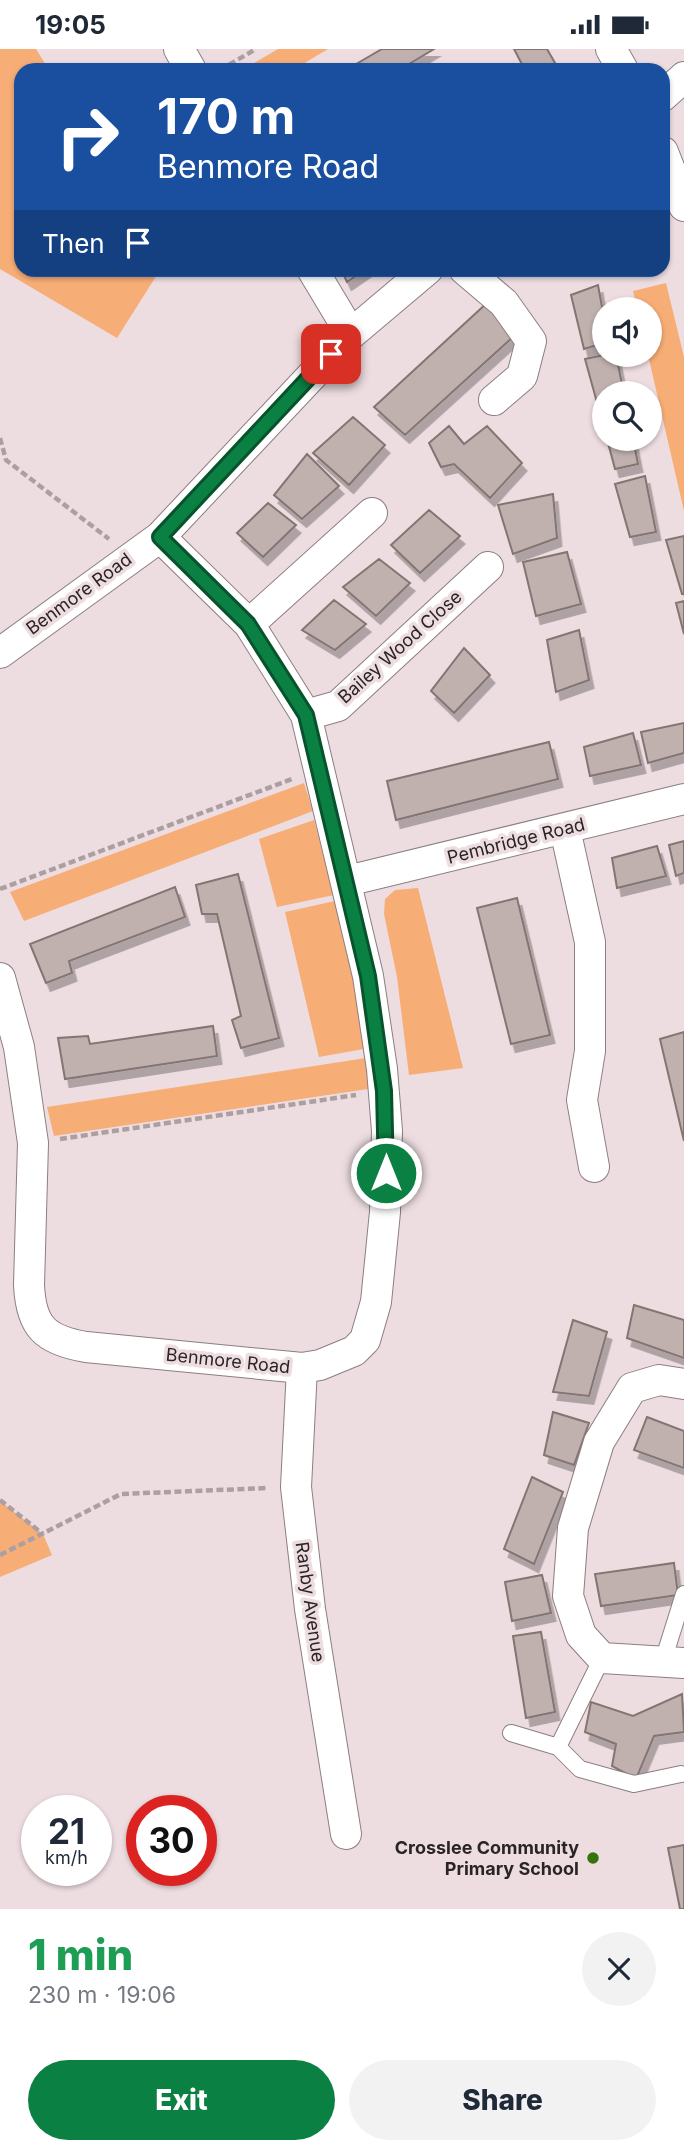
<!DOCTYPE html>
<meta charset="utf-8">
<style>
body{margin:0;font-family:Inter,sans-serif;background:#f2f2f3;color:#1f2937;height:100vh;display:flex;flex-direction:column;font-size:26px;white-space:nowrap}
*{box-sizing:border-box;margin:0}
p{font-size:23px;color:#747a83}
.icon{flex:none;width:38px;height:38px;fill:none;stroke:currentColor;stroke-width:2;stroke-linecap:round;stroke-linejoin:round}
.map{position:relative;height:1860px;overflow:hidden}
.sheet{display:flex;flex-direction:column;background:#fff;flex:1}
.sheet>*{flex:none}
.guide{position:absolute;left:14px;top:14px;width:656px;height:214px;border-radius:21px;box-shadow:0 2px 5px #0004;background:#1a4fa0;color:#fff;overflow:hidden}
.controls{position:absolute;left:592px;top:248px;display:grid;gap:14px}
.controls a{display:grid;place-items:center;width:70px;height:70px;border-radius:50%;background:#fff;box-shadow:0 2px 5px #0004;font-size:35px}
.speed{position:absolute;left:21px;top:1746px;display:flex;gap:14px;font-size:35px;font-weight:700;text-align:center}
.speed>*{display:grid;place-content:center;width:91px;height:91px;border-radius:50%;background:#fff;box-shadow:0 2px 5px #0004;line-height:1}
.speed small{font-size:18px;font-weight:400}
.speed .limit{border:10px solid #d22;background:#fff;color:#111}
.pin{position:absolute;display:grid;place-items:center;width:60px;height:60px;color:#fff;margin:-30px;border-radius:14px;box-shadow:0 4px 10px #0006}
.me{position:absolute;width:77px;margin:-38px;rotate:0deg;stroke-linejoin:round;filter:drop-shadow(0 0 5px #0008)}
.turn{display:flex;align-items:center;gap:24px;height:147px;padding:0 28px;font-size:32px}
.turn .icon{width:91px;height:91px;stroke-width:2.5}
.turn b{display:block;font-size:49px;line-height:60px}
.then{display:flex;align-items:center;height:66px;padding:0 28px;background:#0003;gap:14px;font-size:26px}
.round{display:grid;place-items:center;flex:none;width:74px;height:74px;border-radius:37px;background:#f2f2f3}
.summary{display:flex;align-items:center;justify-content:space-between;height:119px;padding:0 28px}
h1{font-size:42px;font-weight:800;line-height:52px;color:#1e9e55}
.action{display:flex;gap:14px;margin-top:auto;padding:14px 28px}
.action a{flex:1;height:80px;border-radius:42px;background:#0b8043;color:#fff;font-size:28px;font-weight:800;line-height:80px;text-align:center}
.action a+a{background:#f2f2f3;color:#1f2937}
.status{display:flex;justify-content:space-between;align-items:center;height:49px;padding:0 35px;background:#fff;direction:ltr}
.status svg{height:19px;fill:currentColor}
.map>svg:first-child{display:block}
.green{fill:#f7ad76}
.building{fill:#c0b1ae;stroke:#837572;stroke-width:2;filter:url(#shadow)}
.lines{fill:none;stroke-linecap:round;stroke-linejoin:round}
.service-casing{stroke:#8c7e81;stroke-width:18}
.minor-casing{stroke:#8c7e81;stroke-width:32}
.path{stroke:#ac9fa2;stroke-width:4.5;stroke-dasharray:7 3.5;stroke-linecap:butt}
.service{stroke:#fff;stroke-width:16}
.minor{stroke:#fff;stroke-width:30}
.route-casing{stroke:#07532c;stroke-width:18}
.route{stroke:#0b8043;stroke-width:12}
.poi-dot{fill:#35730b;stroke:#eddde0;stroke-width:2.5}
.labels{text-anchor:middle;stroke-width:7;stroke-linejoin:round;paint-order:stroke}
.street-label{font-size:18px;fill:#2a2425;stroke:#eddde0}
.poi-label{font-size:18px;font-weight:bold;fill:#2a2425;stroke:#eddde0;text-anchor:end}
</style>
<div class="status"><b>19:05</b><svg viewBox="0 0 49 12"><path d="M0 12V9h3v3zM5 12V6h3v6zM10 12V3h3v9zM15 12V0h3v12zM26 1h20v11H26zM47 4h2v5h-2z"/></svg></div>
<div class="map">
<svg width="684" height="1860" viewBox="0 0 684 1860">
<defs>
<filter id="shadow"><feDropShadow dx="4.5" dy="8" stdDeviation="0" flood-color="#0004"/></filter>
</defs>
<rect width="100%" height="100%" fill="#eddde0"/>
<path class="green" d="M0,0h36l13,21h-28v199l139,1 -43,68 -117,-69z
M278,0h50l-35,21h-51z
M666,234l18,74v154l-36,-156 1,-45h-12l-4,-19z
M304,734l9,28 -289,110 -14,-29z
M314,771l20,75 -57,12 -18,-68z
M418,839l45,180 -54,7 -12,-98 -13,-63 1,-15 10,-9z
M335,852l19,75 10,73 -45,8 -34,-145z
M366,1009l2,31 -314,47 -7,-29z
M0,1452l43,33 9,21 -52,22z"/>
<path class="building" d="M382,0h52l-35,21h-53z
M514,0h33l12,21h-34z
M341,220h25l-19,13z
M598,236l6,33v25l-20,6 -13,-54z
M488,253l27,33 -110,100 -31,-28z
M604,306h12l8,39h-20v34l-19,-69z
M353,368l32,28 -36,40 -36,-32z
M449,377l15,18 23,-18 35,37 -32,35 -36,-34 -13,3 -12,-24z
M607,390h26l5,25 -23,5z
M307,405l32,32 -37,33 -28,-24z
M645,427l11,56 -26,5 -15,-53z
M553,445l4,44 -44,16 -15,-49z
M268,454l28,22 -33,32 -26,-24z
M429,461l31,26 -40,37 -29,-28z
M684,487v58h-2l-16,-54z
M567,503l14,52 -45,12 -13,-54z
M379,510l31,24 -34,33 -33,-29z
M334,551l32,24 -31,26 -33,-20z
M684,552v33l-8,-31z
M579,581l10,50 -33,12 -9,-52z
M464,599l26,27 -36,38 -23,-22z
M684,674v30l-36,10 -7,-31z
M633,684l8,32 -51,11 -6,-29z
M549,693l9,37 -162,41 -9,-39z
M684,792v32l-8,3 -7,-31z
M657,797l9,30 -49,12 -5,-30z
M238,825l41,164 -38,10 -9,-28 9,-4 -24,-102h-15l-6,-29z
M175,838l10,30 -116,44 3,12 -26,10 -16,-39z
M517,849l33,137 -39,9 -34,-136z
M213,977l4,30 -152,23 -7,-41 30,-2 2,8z
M684,983v109l-24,-102z
M634,1256l50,15v38l-57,-20z
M573,1271l34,12 -18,64 -36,-4z
M553,1363l36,11 -15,42 -30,-10z
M647,1368l37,14v37l-50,-18z
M532,1428l31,15 -29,72 -30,-15z
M674,1514l4,32 -77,11 -6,-32z
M542,1526l9,38 -39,8 -7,-39z
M541,1583l14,80 -29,6 -13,-82z
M682,1645l2,38 -30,4 -18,43 -24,-13 4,-22 -31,-12 6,-30 42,14z
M684,1796v64h-4l-12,-61z"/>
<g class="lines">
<defs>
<path id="service" d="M602,1609l-44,89 22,22 54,15 47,-10
M663,1612l21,-67
M511,1684l47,14"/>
<path id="minor" d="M179,0l12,21
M611,0l12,21
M663,47l21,-19
M663,103l21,54
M312,220l39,65
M464,220l40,34 27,38 -9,35 -28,24
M249,575l123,-111
M0,604l160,-116 191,-203 77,-65
M306,666l32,-9 150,-139
M565,780l25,113v109l-8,49 12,67
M347,832l337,-82
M0,929l19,69 14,96 -4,142c2,42 16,55 57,62l216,21 18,-3 34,-14 11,-11 11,-38 9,-90 2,-81 -5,-62 -14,-93 -62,-261 -57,-91 -89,-87
M302,1319l-6,119 14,122 36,225
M684,1335l-25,-4 -27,8 -33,54 -26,86 -5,68 13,39 21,23 82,5"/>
</defs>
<use href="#service" class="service-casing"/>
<use href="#minor" class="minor-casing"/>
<path class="path" d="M220,21l36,-21
M0,389l6,22 103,79
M0,840l292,-110
M60,1090l296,-44
M0,1451l43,34
M0,1506l121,-61 147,-6"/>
<use href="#service" class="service"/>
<use href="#minor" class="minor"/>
</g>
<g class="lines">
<defs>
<path id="route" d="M331,305l-171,183 88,87 58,91 62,261 16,115 2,82"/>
</defs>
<use href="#route" class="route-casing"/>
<use href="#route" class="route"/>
</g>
<circle class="poi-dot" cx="593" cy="1809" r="7"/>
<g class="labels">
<g class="street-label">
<text transform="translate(79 545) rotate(-36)" y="6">Benmore Road</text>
<text transform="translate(400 598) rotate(-42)" y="6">Bailey Wood Close</text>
<text transform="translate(516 792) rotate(-14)" y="6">Pembridge Road</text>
<text transform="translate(228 1312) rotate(6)" y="6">Benmore Road</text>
<text transform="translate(310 1553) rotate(82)" y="6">Ranby Avenue</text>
</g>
<g class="poi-label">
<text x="579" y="1805">Crosslee Community<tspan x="579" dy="21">Primary School</tspan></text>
</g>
</g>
</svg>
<div class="controls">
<a><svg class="icon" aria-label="sound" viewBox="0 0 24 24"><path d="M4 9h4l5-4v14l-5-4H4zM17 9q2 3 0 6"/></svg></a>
<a><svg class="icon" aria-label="search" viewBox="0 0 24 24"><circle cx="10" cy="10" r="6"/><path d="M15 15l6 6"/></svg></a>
</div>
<div class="speed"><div>21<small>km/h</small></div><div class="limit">30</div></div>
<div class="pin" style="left:331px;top:305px;background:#d93025"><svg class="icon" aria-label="arrive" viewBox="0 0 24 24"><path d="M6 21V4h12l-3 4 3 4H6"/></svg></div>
<svg class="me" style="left:386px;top:1124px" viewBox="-20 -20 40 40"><circle r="17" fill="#0b8043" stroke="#fff" stroke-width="3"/><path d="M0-11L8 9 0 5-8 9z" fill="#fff"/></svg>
<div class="guide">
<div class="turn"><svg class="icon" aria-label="right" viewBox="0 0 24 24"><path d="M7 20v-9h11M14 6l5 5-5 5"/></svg><div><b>170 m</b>Benmore Road</div></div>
<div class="then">Then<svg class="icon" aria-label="arrive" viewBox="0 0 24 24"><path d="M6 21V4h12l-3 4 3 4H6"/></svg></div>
</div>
</div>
<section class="sheet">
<div class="summary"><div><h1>1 min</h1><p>230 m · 19:06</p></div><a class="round"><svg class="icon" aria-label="close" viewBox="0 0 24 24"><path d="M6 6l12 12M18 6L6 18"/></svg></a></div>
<div class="action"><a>Exit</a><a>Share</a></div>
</section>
